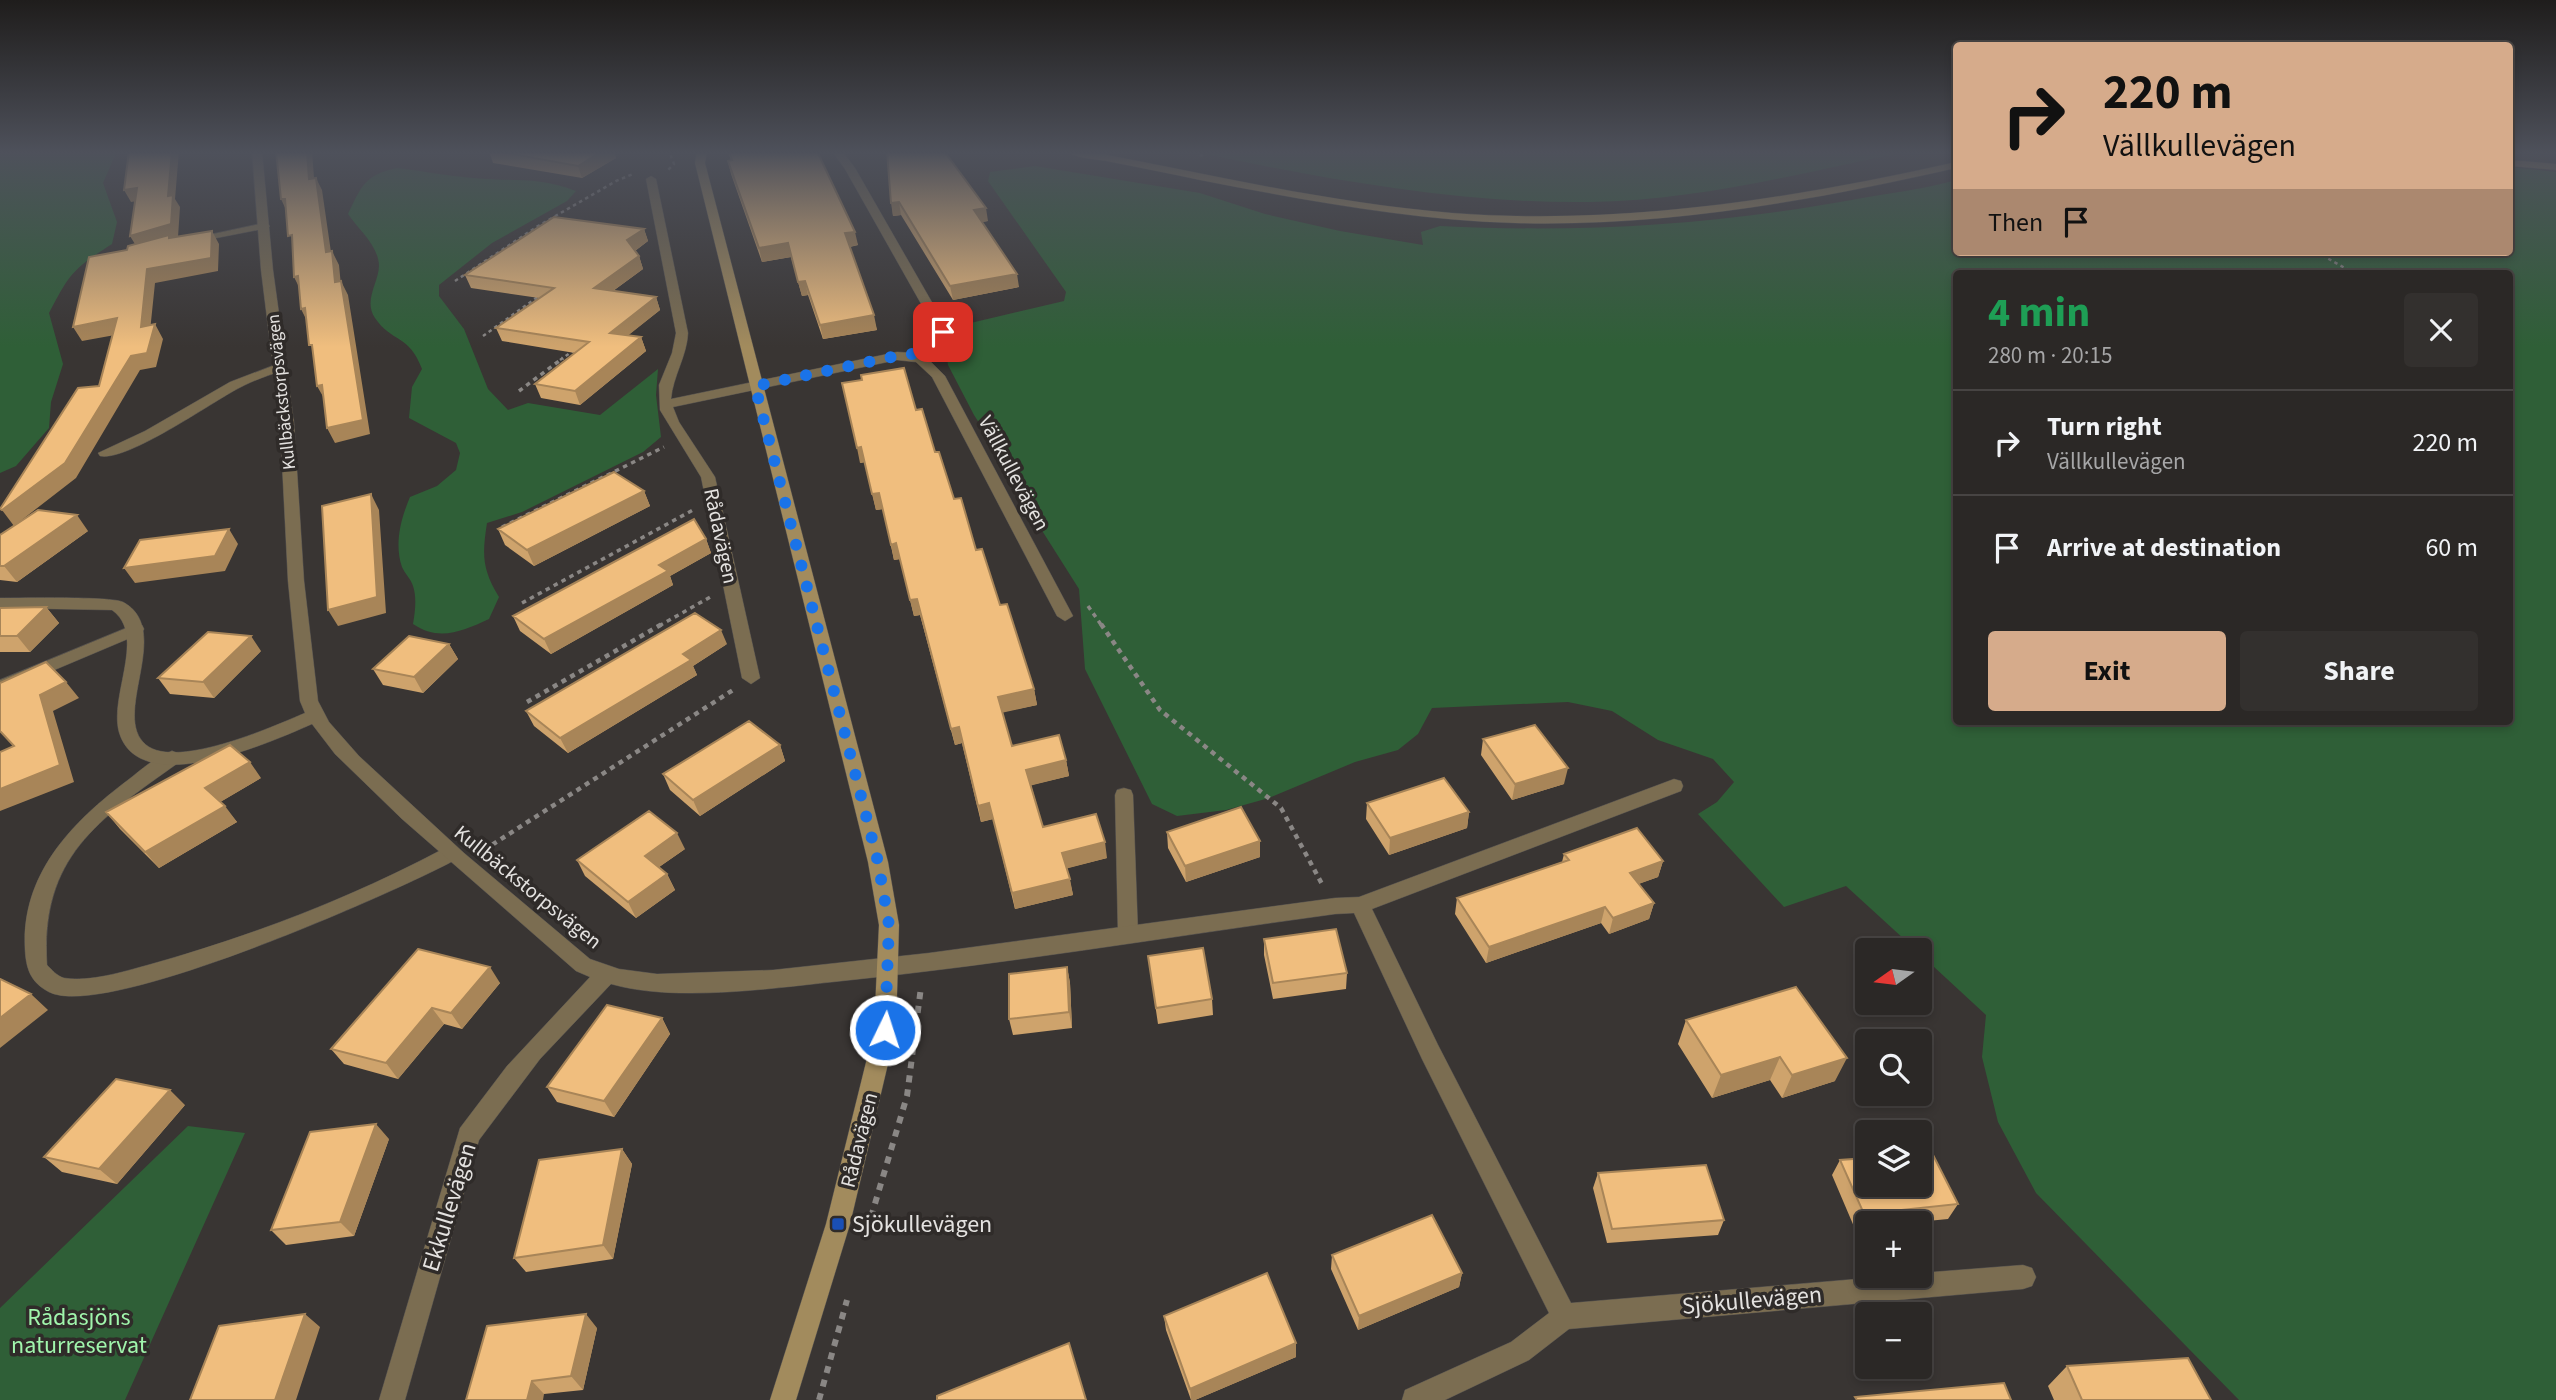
<!DOCTYPE html>
<meta charset="utf-8">
<style>
body{margin:0;font-family:"Source Sans 3",sans-serif;background:#33302e;color:#f1f3f6;height:100vh;display:flex;flex-direction:column;font-size:26px;white-space:nowrap}
*{box-sizing:border-box;margin:0}
p{font-size:23px;color:#a6a6a7}
.icon{flex:none;width:38px;height:38px;fill:none;stroke:currentColor;stroke-width:2;stroke-linecap:round;stroke-linejoin:round}
.map{position:relative;flex:1;overflow:hidden}
.details{position:absolute;left:1953px;top:270px;width:560px;height:455px;display:flex;flex-direction:column;background:#2b2826;border-radius:7px;box-shadow:0 4px 10px #0003,0 0 0 2px #474443}
.details>*{flex:none}
.hud{position:absolute;left:1953px;top:42px;width:560px;height:214px;border-radius:7px;box-shadow:0 4px 10px #0003,0 0 0 2px #474443;background:#d6ab8b;color:#111;overflow:hidden}
.needle{width:46px;rotate:256deg}
.buttons{position:absolute;left:1855px;top:938px;display:grid;gap:14px}
.buttons a{display:grid;place-items:center;width:77px;height:77px;border-radius:7px;background:#2b2826;box-shadow:0 4px 10px #0003,0 0 0 2px #474443;font-size:35px}
.pin{position:absolute;display:grid;place-items:center;width:60px;height:60px;color:#fff;margin:-30px;border-radius:14px;box-shadow:0 4px 10px #0006}
.me{position:absolute;width:77px;margin:-38px;rotate:4deg;stroke-linejoin:round;filter:drop-shadow(0 0 5px #0008)}
.turn{display:flex;align-items:center;gap:24px;height:147px;padding:0 35px;font-size:32px}
.turn .icon{width:91px;height:91px;stroke-width:2.5}
.turn b{display:block;font-size:49px;line-height:60px}
.then{display:flex;align-items:center;height:66px;padding:0 35px;background:#0003;gap:14px;font-size:26px}
.round{display:grid;place-items:center;flex:none;width:74px;height:74px;border-radius:7px;background:#33302e}
.summary{display:flex;align-items:center;justify-content:space-between;height:119px;padding:0 35px}
h1{font-size:42px;font-weight:700;line-height:52px;color:#1e9e55}
.cta{display:flex;gap:14px;margin-top:auto;padding:14px 35px}
.cta a{flex:1;height:80px;border-radius:7px;background:#d6ab8b;color:#111;font-size:28px;font-weight:700;line-height:80px;text-align:center}
.cta a+a{background:#33302e;color:#f1f3f6}
ul{padding:0;list-style:none}
li{display:flex;align-items:center;gap:21px;height:105px;padding:0 35px;border-top:2px solid #474443}
li div{flex:1}
li b{display:block;font-size:26px}
li em{font-style:normal}
.map>svg:first-child{display:block}
.green{fill:#2f5f37;fill-rule:evenodd}
.lines{fill:none;stroke-linecap:round;stroke-linejoin:round}
.lane-casing{stroke:#54514f;stroke-width:1}
.street-casing{stroke:#54514f;stroke-width:1}
.secondary-casing{stroke:#54514f;stroke-width:1}
.path-far3{stroke:#8a8785;stroke-width:2.5;stroke-dasharray:3.5 3.5;stroke-linecap:butt}
.path-far2{stroke:#8a8785;stroke-width:3.5;stroke-dasharray:4.5 4.5;stroke-linecap:butt}
.path-far1{stroke:#8a8785;stroke-width:4.5;stroke-dasharray:5 5;stroke-linecap:butt}
.path{stroke:#8a8785;stroke-width:6;stroke-dasharray:7 7;stroke-linecap:butt}
.lane{fill:#7b6d51;fill-rule:evenodd}
.street{fill:#7b6d51;fill-rule:evenodd}
.secondary{fill:#a28b5d;fill-rule:evenodd}
.wall{fill:#cea36c}
.shaded-wall{fill:#a88558}
.building{fill:#f0be7e;stroke:#a88558;stroke-width:2}
.route{stroke:#1a73e8;stroke-width:12;stroke-dasharray:0 21.6}
.transit-dot{fill:#1a4fb4;stroke:#2f2b29;stroke-width:2.5}
.labels{text-anchor:middle;stroke-width:7;stroke-linejoin:round;paint-order:stroke}
.far-street-label{font-size:18px;fill:#e4e2e0;stroke:#2f2b29}
.street-label{font-size:21px;fill:#e4e2e0;stroke:#2f2b29}
.near-street-label{font-size:24px;fill:#e4e2e0;stroke:#2f2b29}
.near-poi-label{font-size:24px;fill:#e4e2e0;stroke:#2f2b29;text-anchor:start}
.near-park-label{font-size:24px;fill:#a0f5ac;stroke:#2f2b29}
</style>
<div class="map">
<svg width="2556" height="1400" viewBox="0 0 2556 1400">
<rect width="100%" height="100%" fill="#393533"/>
<path class="green" d="M0,151h117l-14,32 14,39 -5,22c-39,25 -42,29 -63,69l14,51 -12,38 -2,26 -33,38 -16,7z
M1190,151h720c-105,21 -212,50 -320,51 -135,2 -268,-24 -400,-51z
M1035,166l165,27 65,21 75,17 83,14 -2,-13 19,-6c145,7 274,-1 417,-27 33,-6 67,-10 99,-19v72h554v-85l46,5v1228h-317l-203,-207 -38,-71 -16,-65 4,-42 -66,-61v-4h-4l-70,-64 -62,21 -86,-93 19,-12 17,-20 -21,-23 -55,-19 -46,-29 -44,-9 -136,6 -14,26 -20,16 -43,12 -86,36 -43,12 -49,6 -25,-12 -67,-135 -6,-80 -50,-79 -15,-33 -40,-62 -26,-50 -2,-15 11,-11 1,-13 106,-25 2,-9 -78,-111 2,-9zM1956,273h554v448h-554z
M397,168c26,3 51,8 76,10 40,4 63,-2 103,13l-9,10 -75,42 -53,42v11l25,33 24,60 20,21 20,-7 72,12 58,-46 -2,26 5,42 -18,15 -121,60 -35,11c-5,32 -5,46 12,74l-10,22c-26,12 -50,23 -76,5 2,-12 4,-26 0,-38 -2,-7 -8,-12 -11,-19 -8,-23 -1,-49 8,-70l27,-11 19,-16 4,-17 -4,-10 -47,-25 3,-31 10,-18c-13,-35 -30,-26 -47,-51 -12,-18 4,-35 4,-53 -1,-20 -21,-36 -31,-51 14,-29 17,-39 49,-46z
M188,1126l57,7 -120,267h-125v-92z"/>
<g class="lines">
<defs>
<path id="lane" d="M264,223l6,3 -2,2 -77,15 -6,-3z
M280,363l5,1v6c-16,5 -31,10 -46,18 -27,14 -112,74 -139,68l-2,-3 47,-22 85,-49z
M136,624l6,1 2,4 -2,4 -142,60v-13z
M172,751l6,2 3,5 -3,5c-80,57 -138,94 -131,202 5,5 10,11 17,13 27,4 58,-6 84,-13 101,-28 203,-67 295,-116l7,-2 7,2 3,5 -3,5c-61,33 -352,162 -408,133 -19,-10 -23,-24 -24,-43 -4,-75 47,-127 103,-169 13,-10 28,-24 44,-29z
M1124,788l7,2 2,5 5,139 -3,6 -7,2 -7,-2 -3,-6 -3,-139 2,-5z"/>
<path id="street" d="M252,151h10l11,119 21,153 10,158 14,120 11,21 30,34 105,97 126,106 29,10 38,5 116,-4 156,-17 406,-55 24,-1 315,-118 7,2 2,5 -2,5 -309,118 66,136 133,258 322,-27h27v-3l103,-8 9,3 4,9 -4,9 -9,3 -454,40 -40,31 -84,40h-43l3,-10 106,-48 38,-29 -127,-254 -68,-146 -19,1c-168,23 -335,51 -503,68 -65,7 -159,20 -221,2l-71,75 -61,81 -74,260h-26l81,-272 47,-62 83,-89 -14,-6 -174,-152 -67,-65 -23,-30c-41,18 -173,77 -193,8 -10,-37 28,-97 -7,-122l-112,-2v-10c21,0 110,-2 123,4 50,27 -9,108 20,140 27,31 131,-16 162,-29l-5,-12 -12,-120 -8,-158 -19,-153z
M832,151h10l13,17 94,164 -5,10 -19,14 20,20 128,240 -8,5 -8,-5 -125,-239 -16,-15 -19,-2 -224,47 6,15 36,55 45,201 -9,6 -9,-6 -41,-201 -41,-67 -1,-25 13,-32 4,-20 -30,-154 5,-3 5,3 32,154c-1,23 -15,43 -17,66l226,-47 17,1 21,-16 2,-5 -92,-163z"/>
<path id="secondary" d="M697,151h10l-2,12 183,699 11,63 -3,105 -46,194 -54,176h-26l56,-176 48,-194 5,-105 -11,-63 -173,-699z
M1065,151h22c121,23 242,52 365,62 170,13 339,-14 504,-51v6c-144,33 -292,59 -441,55 -106,-3 -211,-23 -315,-43 -32,-7 -63,-13 -94,-19 -13,-2 -30,-3 -41,-10z
M2510,160l46,4v6l-46,-4z"/>
</defs>
<use href="#lane" class="lane-casing"/>
<use href="#street" class="street-casing"/>
<use href="#secondary" class="secondary-casing"/>
<path class="path-far3" d="M665,151l5,3 4,10 -8,8
M1200,156l12,-5
M2316,252l38,21
M455,281l83,-55 78,-45 17,-7
M483,336l56,-40
M560,360l14,-10"/>
<path class="path-far2" d="M519,391l44,-33
M502,527l162,-80
M522,603l171,-93
M1088,606l14,20
M659,626l53,-30"/>
<path class="path-far1" d="M1101,624l59,86 121,98 41,76
M527,702l135,-78
M484,850l249,-160"/>
<path class="path" d="M871,1217l36,-121 14,-109
M819,1400l28,-100"/>
<use href="#lane" class="lane"/>
<use href="#street" class="street"/>
<use href="#secondary" class="secondary"/>
</g>
<path class="wall" d="M489,151h125l2,7 -34,20 -89,-15z
M728,151h89l41,94 -8,2 27,83 -54,9 -15,-44 -6,1 -11,-39 -29,5 -31,-88 -3,-13h3z
M887,151l101,70 -6,1 37,65 -66,13 -52,-85 -8,1z
M644,229l4,12 -13,10 4,5 4,13 -30,22 43,6 4,13 -32,25 13,2 5,14 -66,54 -39,-7 -6,-14 40,-31 -73,-12 -6,-13 43,-30 -68,-10 -6,-13z
M916,410l19,42 41,98 24,55 34,84 3,16 -35,7 10,34 54,14 3,16 -38,9 12,42 64,31 -40,10 6,27 -58,14 -22,-90 -12,3 -19,-79 -7,2 -35,-130 -6,1 -14,-57 -6,1 -11,-51 -7,1 -11,-48 -5,1z
M644,491l6,15 -116,60 -29,-21 -7,-16z
M88,531l-71,51 -17,-2v-45z
M706,539l5,14 -41,23 3,9 -122,69 -31,-23 -7,-15z
M46,607l13,16 -29,29h-30v-44z
M449,644l9,15 -35,34 -40,-8 -10,-16z
M727,644l-34,22 4,9 -129,78 -34,-27 -8,-15z
M261,651l-47,47 -44,-4 -12,-16z
M1483,739l81,45 -52,16 -31,-45z
M780,745l5,16 -85,55 -30,-26 -7,-16z
M261,778l-41,24 17,20 -78,46 -39,-39 -14,-17z
M1367,803l102,9 -2,16 -78,27 -23,-36z
M1167,832l93,9v16l-74,25 -18,-34z
M685,849l-26,18 8,7 8,16 -39,28 -51,-42 -8,-16z
M1564,854l99,7 -5,16 -20,7 16,19 -5,16 -40,15 -8,-11 -115,40 -31,-49 2,-16 105,-36z
M1264,939l83,34 -1,16 -73,10 -9,-44z
M418,949l82,34 -38,46 -18,-5 -46,55 -54,-15 -13,-15z
M1148,956l64,43 1,16 -55,9z
M1067,967l3,16 2,45 -59,7 -4,-16z
M1796,987l39,94 -53,17 -12,-18 -58,18 -34,-54 8,-24z
M662,1018l8,16 -56,83 -57,-15 -10,-15z
M185,1105l-68,79 -55,-12 -18,-15z
M389,1139l-35,97 -68,9 -15,-15z
M622,1149l10,15 -19,95 -87,13 -12,-14z
M1840,1160l118,44 -10,15 -41,4h-40v4l-12,2 -23,-54z
M1598,1173l126,47 -6,15 -111,8 -14,-55z
M1332,1255l130,18 -3,14 -101,43 -27,-61z
M1164,1316l132,41 -101,43h-4l-25,-70z
M597,1328l-14,62 -39,4 -78,6z
M2067,1366l144,34h-157l-6,-14z"/>
<path class="shaded-wall" d="M172,151h7l-4,48 5,8 -2,30 -40,12 -8,-13 38,-40z
M307,151h5l3,40 -6,-12z
M602,151h12l2,7 -34,20 -4,-12z
M316,178l6,12 11,76 -7,-14z
M137,188l7,12 -13,2 -7,-12z
M281,199h4l2,13z
M899,202l2,13 -8,1 -2,-13z
M986,208l2,13 -12,2 -2,-13z
M644,229l4,12 -16,12 -5,-13z
M212,231l7,13 -1,27 -63,12 -6,58 -8,-14 6,-58z
M855,232l3,13 -10,2 -3,-14z
M788,243l3,14 -29,5 -3,-14z
M332,251l7,14 3,31 -7,-14z
M639,256l4,13 -44,32 -5,-13z
M1017,274l2,13 -66,13 -3,-14z
M298,276l3,15 -7,-14z
M341,281l7,14 22,139 -35,9 -8,-15z
M805,281l3,14 -6,1 -4,-14z
M656,297l4,13 -45,36 -5,-13z
M305,308l3,15 -7,-14z
M874,315l3,15 -54,9 -3,-14z
M117,318l9,15 -44,8 -9,-14z
M155,324l8,15 -7,28 -16,3 -64,108 -62,48 -12,-16 129,-154z
M641,337l5,14 -66,54 -5,-14z
M322,385l3,15 -8,-14z
M861,447l4,15 -5,1 -3,-15z
M644,491l6,15 -116,60 -7,-16z
M879,493l4,16 -7,1 -4,-16z
M371,494l8,16 7,103 -48,13 -10,-16z
M77,515l11,16 -71,51 -13,-16z
M229,529l9,15 -13,27 -90,12 -11,-15z
M706,539l5,14 -41,23 3,9 -122,69 -7,-15 115,-74z
M896,543l4,16 -6,1 -3,-15z
M917,599l3,16 -6,1 -4,-16z
M46,607l13,16 -29,29 -13,-16z
M721,630l6,14 -34,22 4,9 -129,78 -8,-15 123,-84z
M251,636l10,15 -47,47 -11,-16z
M449,644l9,15 -35,34 -9,-16z
M66,682l13,16 -26,13 21,71 -74,29v-22l40,-94z
M1034,689l3,16 -36,8 -3,-16z
M959,727l3,16 -7,2 -4,-16z
M780,745l5,16 -85,55 -7,-16z
M1066,760l3,16 -40,10 -3,-16z
M250,762l11,16 -44,26 -12,-16z
M1568,768l-4,16 -52,16 3,-16z
M989,803l4,16 -12,3 -3,-16z
M225,806l12,16 -78,46 -14,-16z
M1469,812l-2,16 -78,27 1,-17z
M677,833l8,16 -33,23 -7,-16z
M1260,841v16l-74,25 -1,-16z
M1105,842l2,16 -42,11 -3,-16z
M1663,861l-5,16 -33,12 5,-16z
M667,874l8,16 -39,28 -8,-16z
M1070,879l3,16 -58,14 -3,-16z
M1654,903l-5,16 -40,15 4,-16z
M1605,907l-4,16 -115,40 3,-16z
M490,967l10,16 -38,46 -11,-16z
M1067,967l3,16 2,45 -3,-16z
M31,994l17,16 -48,38v-30z
M432,1008l12,16 -46,55 -12,-16z
M662,1018l8,16 -56,83 -10,-16z
M1780,1057l-10,23 -58,18 9,-23z
M1847,1058l-12,23 -53,17 10,-23z
M170,1090l15,15 -68,79 -18,-15z
M376,1124l13,15 -35,97 -14,-14z
M622,1149l10,15 -19,95 -10,-14z
M1462,1273l-3,14 -101,43 1,-14z
M305,1314l15,13 -24,73h-21z
M586,1314l11,14 -14,62 -12,-14z
M1296,1343v14l-101,43h-4l-1,-11z
M532,1381l12,13 -1,6h-16z"/>
<path class="building" d="M129,151h43l-4,45 5,-1 -2,29 -41,12 7,-48 -13,2z
M276,151h31l2,28 7,-1 10,74 6,-1 3,31 6,-1 22,139 -36,8 -5,-43 -5,1 -5,-41h-3l-4,-37 -4,1 -3,-33 -4,1 -2,-42 -4,1 -3,-37h-4z
M496,151h106l-24,15z
M729,151h88l38,81 -10,1 29,82 -54,10 -15,-44 -7,1 -10,-39 -29,5 -31,-87 4,-1z
M887,151h57l42,57 -12,2 43,64 -67,12 -51,-84 -8,1z
M554,217l90,12 -17,11 12,16 -45,32 62,9 -46,36 31,4 -66,54 -40,-7 54,-42 -93,-14 58,-40 -89,-13z
M212,231l-1,27 -64,11 -6,58 14,-3 -8,29 -16,3 -66,107 -63,47 -2,-1 78,-121 21,-2 18,-68 -44,9 16,-70 38,-7 1,-4 41,-11v3z
M904,368l12,42 6,-1 13,43h4l15,47 7,-1 15,52 6,-1 18,56 7,-1 27,85 -36,8 14,49 47,-11 7,25 -40,10 17,57 53,-13 9,28 -43,11 8,26 -58,14 -23,-90 -11,3 -19,-79 -8,2 -34,-130 -7,1 -14,-57 -5,2 -12,-52 -7,1 -11,-47 -4,1 -15,-65 20,-3 -1,-5z
M614,472l30,19 -117,59 -29,-21z
M371,494l6,103 -49,13 -6,-104z
M38,510l39,5 -73,51h-4v-31z
M694,519l12,20 -47,26 9,6 -124,68 -31,-23z
M229,529l-14,27 -91,12 16,-28z
M46,607l-29,29h-17v-28z
M695,613l26,17 -38,24 8,6 -131,78 -34,-27z
M208,632l43,4 -48,46 -45,-4z
M409,636l40,8 -35,33 -41,-8z
M46,662l20,20 -26,13 20,70 -60,24v-37l14,-6 -14,-15v-48z
M749,721l31,24 -87,55 -30,-26z
M1535,725l33,43 -53,16 -32,-45z
M230,745l20,17 -45,26 20,18 -80,46 -39,-40z
M1444,778l25,34 -79,26 -23,-35z
M1241,807l19,34 -75,25 -18,-34z
M649,811l28,22 -32,23 22,18 -39,28 -51,-42z
M1637,828l26,33 -33,12 24,30 -41,15 -8,-11 -116,40 -32,-49 112,-38 -5,-6z
M1336,929l11,44 -74,10 -9,-44z
M1203,948l9,51 -56,9 -8,-52z
M418,949l72,18 -39,46 -19,-5 -46,55 -55,-14z
M1067,967l2,45 -60,7v-45z
M0,979l31,15 -31,24z
M1796,987l51,71 -55,17 -12,-18 -59,18 -35,-55z
M607,1005l55,13 -58,83 -57,-14z
M116,1079l54,11 -71,79 -55,-12z
M376,1124l-36,98 -69,8 39,-98z
M622,1149l-19,96 -89,13 25,-98z
M1931,1151l27,53 -94,10 -24,-54 27,-2v27h53v-33z
M1706,1165l18,55 -112,9 -14,-56z
M1432,1215l30,58 -103,43 -27,-61z
M1267,1273l29,70 -106,46 -26,-73z
M305,1314l-30,86h-85l29,-74z
M586,1314l-15,62 -39,5 -5,19h-61l21,-74z
M1069,1343l17,57h-149v-4z
M2188,1358l23,42h-129l-15,-34z
M2004,1383l7,17h-154l-2,-3z"/>
<linearGradient id="sky" x2="0" y2="1"><stop stop-color="#1f1d1c"/><stop offset="0.44" stop-color="#4e515b"/><stop offset="1" stop-color="#4e515b" stop-opacity="0"/></linearGradient>
<rect width="2556" height="347" fill="url(#sky)"/>
<g class="lines">
<path class="route" d="M885,1030l4,-105 -11,-63 -123,-476 142,-30 15,-2 6,2 22,-17 3,-7"/>
</g>
<rect class="transit-dot" x="831" y="1217" width="14" height="14" rx="3.5"/>
<g class="labels">
<g class="far-street-label">
<text transform="translate(281 392) rotate(-96)" y="6">Kullbäckstorpsvägen</text>
</g>
<g class="street-label">
<text transform="translate(1014 473) rotate(62)" y="7">Vällkullevägen</text>
<text transform="translate(721 536) rotate(78)" y="7">Rådavägen</text>
<text transform="translate(528 887) rotate(39)" y="7">Kullbäckstorpsvägen</text>
<text transform="translate(859 1140) rotate(-76)" y="7">Rådavägen</text>
</g>
<g class="near-street-label">
<text transform="translate(449 1207) rotate(-73)" y="8">Ekkullevägen</text>
<text transform="translate(1752 1300) rotate(-5)" y="8">Sjökullevägen</text>
</g>
<g class="near-poi-label">
<text x="852" y="1232">Sjökullevägen</text>
</g>
<g class="near-park-label">
<text x="79" y="1325">Rådasjöns<tspan x="79" dy="28">naturreservat</tspan></text>
</g>
</g>
</svg>
<div class="buttons">
<a><svg class="needle" viewBox="-14 -14 28 28"><path d="M0-13l5 13h-10z" fill="#e53935"/><path d="M0 13l5-13h-10z" fill="#a6a6a7"/></svg></a>
<a><svg class="icon" aria-label="search" viewBox="0 0 24 24"><circle cx="10" cy="10" r="6"/><path d="M15 15l6 6"/></svg></a>
<a><svg class="icon" aria-label="layers" viewBox="0 0 24 24"><path d="M12 4l9 5-9 5-9-5zM3 14l9 5 9-5"/></svg></a>
<a>+</a>
<a>−</a>
</div>
<div class="pin" style="left:943px;top:332px;background:#d93025"><svg class="icon" aria-label="arrive" viewBox="0 0 24 24"><path d="M6 21V4h12l-3 4 3 4H6"/></svg></div>
<svg class="me" style="left:885px;top:1030px" viewBox="-20 -20 40 40"><circle r="17" fill="#1a73e8" stroke="#fff" stroke-width="3"/><path d="M0-11L8 9 0 5-8 9z" fill="#fff"/></svg>
<div class="hud">
<div class="turn"><svg class="icon" aria-label="right" viewBox="0 0 24 24"><path d="M7 20v-9h11M14 6l5 5-5 5"/></svg><div><b>220 m</b>Vällkullevägen</div></div>
<div class="then">Then<svg class="icon" aria-label="arrive" viewBox="0 0 24 24"><path d="M6 21V4h12l-3 4 3 4H6"/></svg></div>
</div>
<section class="details">
<div class="summary"><div><h1>4 min</h1><p>280 m · 20:15</p></div><a class="round"><svg class="icon" aria-label="close" viewBox="0 0 24 24"><path d="M6 6l12 12M18 6L6 18"/></svg></a></div>
<ul>
<li><svg class="icon" aria-label="right" viewBox="0 0 24 24"><path d="M7 20v-9h11M14 6l5 5-5 5"/></svg><div><b>Turn right</b><p>Vällkullevägen</p></div><em>220 m</em></li>
<li><svg class="icon" aria-label="arrive" viewBox="0 0 24 24"><path d="M6 21V4h12l-3 4 3 4H6"/></svg><div><b>Arrive at destination</b></div><em>60 m</em></li>
</ul>
<div class="cta"><a>Exit</a><a>Share</a></div>
</section>
</div>
